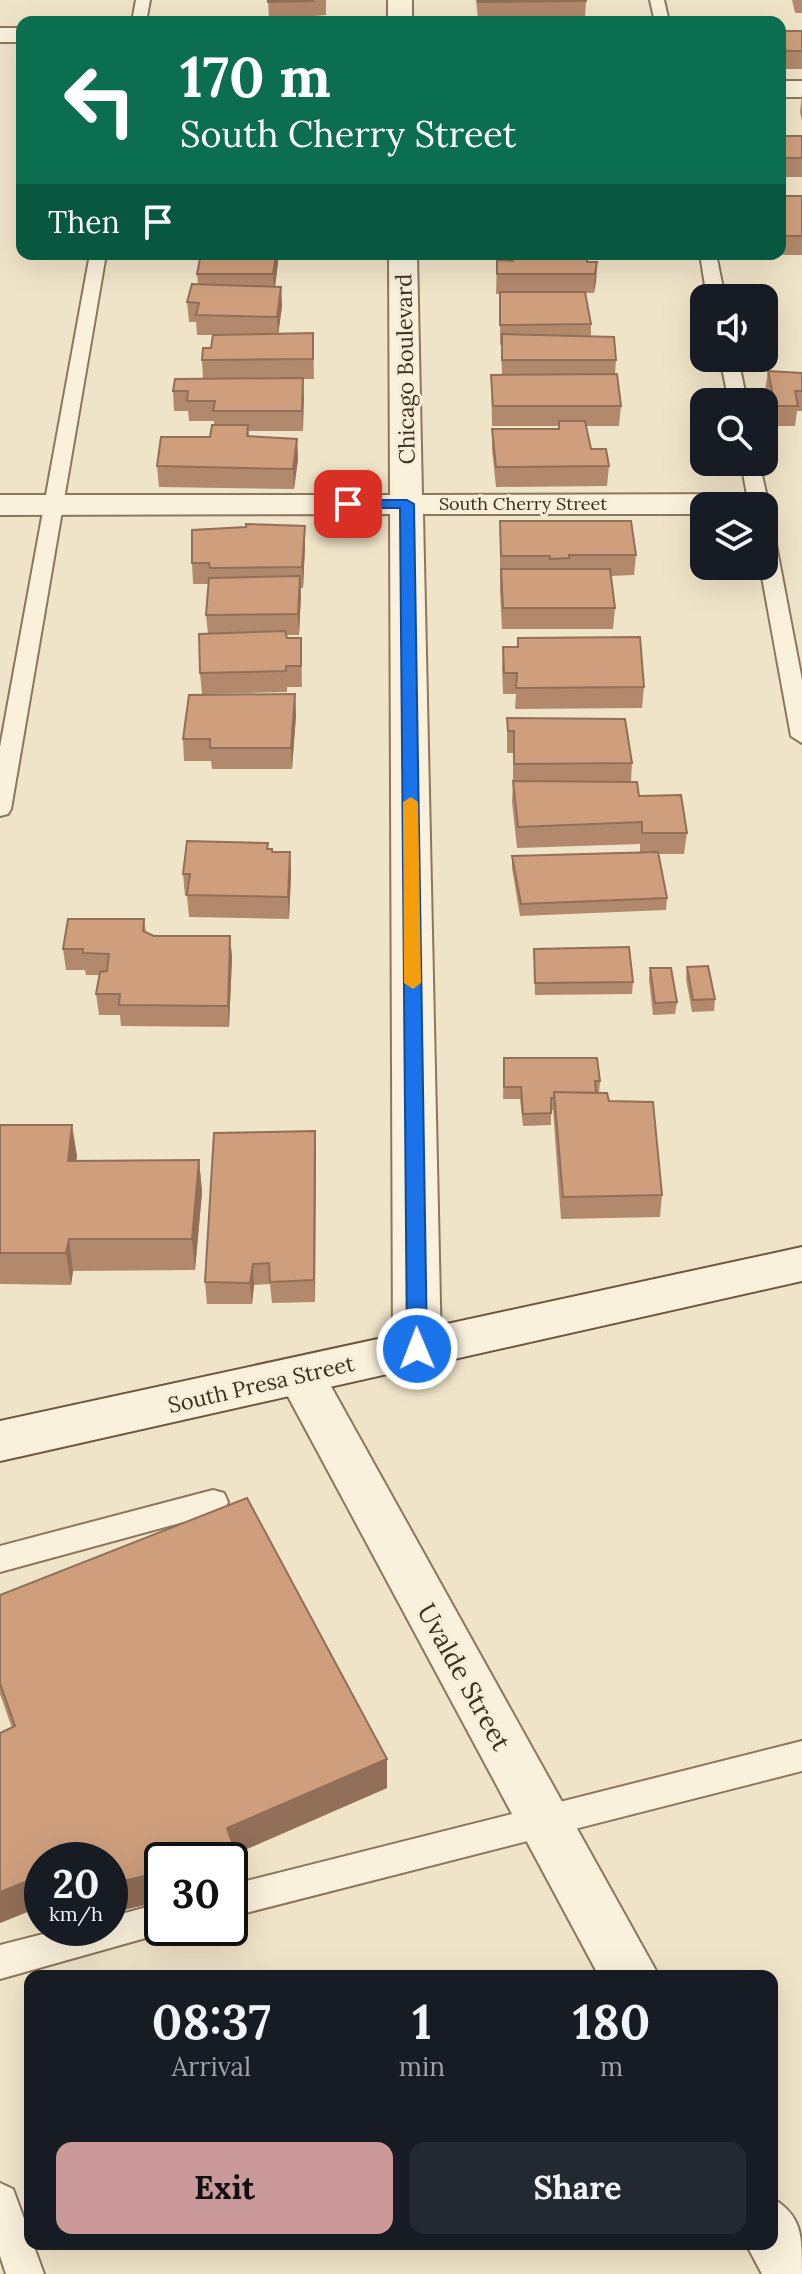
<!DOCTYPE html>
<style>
body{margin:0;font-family:Lora,serif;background:#242831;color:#f1f3f6;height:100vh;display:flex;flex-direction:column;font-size:30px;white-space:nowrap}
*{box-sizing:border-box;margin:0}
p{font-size:26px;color:#9ea1a6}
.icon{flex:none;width:44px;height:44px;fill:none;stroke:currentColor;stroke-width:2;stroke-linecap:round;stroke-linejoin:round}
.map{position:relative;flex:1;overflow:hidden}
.drawer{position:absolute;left:24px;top:1970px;width:754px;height:280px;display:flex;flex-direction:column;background:#171b24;border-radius:16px;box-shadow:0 8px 32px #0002}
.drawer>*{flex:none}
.hud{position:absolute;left:16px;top:16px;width:770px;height:244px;border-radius:16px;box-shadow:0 8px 32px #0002;background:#0b6e4f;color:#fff;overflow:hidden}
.buttons{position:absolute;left:690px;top:284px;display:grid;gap:16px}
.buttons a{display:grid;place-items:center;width:88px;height:88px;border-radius:16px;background:#171b24;box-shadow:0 8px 32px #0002;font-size:40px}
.speed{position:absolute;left:24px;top:1842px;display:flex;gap:16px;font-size:40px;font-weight:700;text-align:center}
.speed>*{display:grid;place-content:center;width:104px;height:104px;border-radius:50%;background:#171b24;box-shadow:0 8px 32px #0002;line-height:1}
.speed small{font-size:20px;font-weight:400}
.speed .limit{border:4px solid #111;border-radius:12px;background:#fff;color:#111}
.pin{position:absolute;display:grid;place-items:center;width:68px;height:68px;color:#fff;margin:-34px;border-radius:16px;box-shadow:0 4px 12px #0006}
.me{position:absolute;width:88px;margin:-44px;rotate:359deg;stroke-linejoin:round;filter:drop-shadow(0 0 6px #0008)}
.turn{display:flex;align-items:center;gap:28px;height:168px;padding:0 32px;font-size:36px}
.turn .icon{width:104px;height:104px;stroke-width:2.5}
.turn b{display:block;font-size:56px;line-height:68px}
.then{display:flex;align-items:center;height:76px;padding:0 32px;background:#0003;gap:16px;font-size:30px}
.eta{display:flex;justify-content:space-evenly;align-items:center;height:136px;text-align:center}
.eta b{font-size:48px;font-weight:700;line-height:56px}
.button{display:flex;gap:16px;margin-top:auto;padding:16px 32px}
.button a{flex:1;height:92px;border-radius:16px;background:#cc999b;color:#111;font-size:32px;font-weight:700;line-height:92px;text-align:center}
.button a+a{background:#242831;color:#f1f3f6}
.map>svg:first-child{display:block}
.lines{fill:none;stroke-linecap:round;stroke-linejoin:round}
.lane-casing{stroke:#8d765c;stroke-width:4}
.street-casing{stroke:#8d765c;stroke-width:4}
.secondary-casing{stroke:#6f573f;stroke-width:4}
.lane{fill:#faf1dc;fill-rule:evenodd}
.street{fill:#faf1dc;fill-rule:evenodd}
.secondary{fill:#faf1dc;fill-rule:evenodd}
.wall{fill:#b2896c}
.shaded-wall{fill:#916f58}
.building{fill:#cf9f7d;stroke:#916f58;stroke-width:2}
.route{fill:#1a73e8;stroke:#114b97;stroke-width:2}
.slow{fill:#f59e0b}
.labels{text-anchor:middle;stroke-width:6;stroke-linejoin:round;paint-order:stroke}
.far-street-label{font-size:18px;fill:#3d2e20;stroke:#f7eed8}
.street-label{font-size:22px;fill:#3d2e20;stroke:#f7eed8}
.near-street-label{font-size:26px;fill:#3d2e20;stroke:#f7eed8}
</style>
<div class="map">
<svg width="802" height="2274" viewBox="0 0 802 2274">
<rect width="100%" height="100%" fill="#f0e4c8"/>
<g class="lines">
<defs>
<path id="lane" d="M136,0h14l-4,22h-14z
M650,0h14l5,22h-14z
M90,254h16l-95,555 -3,5 -8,2v-69z
M700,254h16l9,44h-18z
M720,358h18l9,44h-18z
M741,462h18l10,44 -3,4 -2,-4h-15z
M764,528l10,6 28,146v63l-11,-7 -31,-170h4z
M213,1490l11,3 4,9 -4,9 -224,61v-26z
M802,1741v30l-572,146v-32z
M162,1903v25h13l-1,2 -174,49v-34l67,-17h43v-11z
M0,2183l13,6 17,46v9h3l11,30h-38l-6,-18z"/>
<path id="street" d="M388,0h24v22h-24z
M0,28h22v14h-22z
M780,81h22v16h-22z
M389,254h28l5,241 336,-1 12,3 4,7 -4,7 -6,1v-6h-60v8h-281l18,835 -7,13 -17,6 -17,-6 -7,-13 -3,-835 -390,1v-20h390z
M301,1357l17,6 341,613h-60l-322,-600 7,-13z
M772,2198c30,18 30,36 30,76h-40l-16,-30h26z"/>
<path id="secondary" d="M802,1247v34l-802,180v-40z"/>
</defs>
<use href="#lane" class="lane-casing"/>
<use href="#street" class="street-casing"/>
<use href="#secondary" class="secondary-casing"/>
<use href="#lane" class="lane"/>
<use href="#street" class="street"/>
<use href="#secondary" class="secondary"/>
</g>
<path class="wall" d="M268,0h58v15l-12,1 -1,3h-44z
M476,0h110l-1,18 -107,1z
M792,0h10v13h-7z
M781,31h21v38h-18l-4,-15z
M802,94v27l-2,-9z
M780,136h22v41h-22z
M780,196h22v59h-34l12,-1z
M512,254h68l1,3 6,5h10l-1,20 -2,11h-9l6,31v12l25,24 -1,14 6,32 -2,20h-33l5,23 18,17 -2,20 -111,1 -4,-38v-20h66l1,-3h-67l-1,-51h11l-1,-30h-1v-51h-4l1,-34 15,1z
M278,263l-3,23 6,1 1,19 -4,28 35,-1 1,46h-11v52h-54v5l48,3 1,20 -4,30 -135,-2 -2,-21 53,-29 4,-12v-4h-25l-1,-10h-14l-1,-20 30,-12 -1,-19 9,-12 4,-13h-18l-1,-13h-7l-2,-20 11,-18 -1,-10z
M768,371l34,2v38h-5l-2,15h-22l-8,-35z
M500,521l136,34 -2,20 -23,1 4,32 -2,21h-111l-2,-39z
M305,546l-2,42h-2l-2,47h-13l1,3h14l1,49h-15v5l-84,2h92l1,21 -4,54h-80l-1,-8h-27l-1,-22 19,-45 -2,-21 8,-39 -2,-19 3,-31h-16l-1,-21z
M503,647l141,40 -2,21 -127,1 1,-15h-13l-1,-26z
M507,718l125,45 -1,19 8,14 48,37 -3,21h-25l8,44 -1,12 -146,6 -8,-48v-12l128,-4v-8l-123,4 -5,-46 1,-21v-28h-6z
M268,849l5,3h17l1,22 -2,45 -100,-2 -2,-21h-2l-2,-22z
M144,919l2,13 8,4h76l2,22 -3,69 -108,-1 -1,-11h-21l-3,-21 3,-19h-13l-1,-5h-19l-3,-21z
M534,949l99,33 -1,12 -97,1z
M687,967l28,32 -1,12 -22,1 -6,-33z
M650,968l27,34 -2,12 -22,1 -4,-35z
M504,1058l96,23 -1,12h-3l13,8 53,94 -2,22 -99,2 -8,-109h-2v15l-28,1 -3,-27h-17z
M0,1125l77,31 -1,5 123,-1 3,32 -7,78 -122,1 -2,14 -71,-1z
M315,1131v171l-43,1 -2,-19 -16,1 -2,19h-45l-2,-22z
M0,1595l387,193 -151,66 4,30 -10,2v-26l-68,41 -52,12v-53h-68v46l-42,17v-190l12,-5 -12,-34z"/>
<path class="shaded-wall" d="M276,254h2v9l-4,31 -1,-20z
M597,262l-1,20 -2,11 1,-19z
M281,287l1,19 -4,30 -1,-19z
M303,378l1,20 -1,33 -1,-20z
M297,439l1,20 -4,30 -1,-20z
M305,526v20l-2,42 -1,-21z
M300,576l1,21 -2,38 -1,-21z
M295,694l1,21 -4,54 -1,-21z
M290,852l1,22 -2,45 -1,-22z
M230,936l2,22 -3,69 -1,-21z
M72,1125l5,31 -5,37 -4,-32z
M315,1131l1,22 -1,149 -1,-22z
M199,1160l3,32 -7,78 -3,-31z
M69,1239l4,32 -2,14 -5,-32z
M253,1264l1,21 -2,19 -2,-21z
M387,1759v29l-157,68 -3,-28z
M237,1856l3,28 -10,2v-26h-13z
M162,1872v29l-52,12v-29z
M42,1875v31l-42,17v-31z"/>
<path class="building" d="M268,0h45v1l-45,1z
M478,0h108v1l-108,1z
M781,31h21v20h-16z
M780,136h22v22h-22z
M780,196h22v40h-22z
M201,254h75l-3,20h-76z
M513,254h67l1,3h6v5h10l-2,12h-98v-14l16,1z
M192,284l89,3 -4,30 -81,-2 3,-12 -12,-1z
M500,292h85l6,32 -91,1z
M313,333v26l-111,1 1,-12h8l2,-13z
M502,334l112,3 2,23h-114z
M768,371l34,2v18h-7l3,15h-23z
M617,374l4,32h-128l-2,-31z
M303,378l-1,33h-89l2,-10h-28l1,-10h-15l2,-12z
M559,421h26l6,28h15l3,17 -113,1 -4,-38h67z
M212,425h36l-1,11 50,3 -4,30 -136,-3 4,-29h49z
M500,521h131l5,34h-67v3l-19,1v-3h-49z
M246,524l59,2 -3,41 -92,1 -1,-5h-17v-33l54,-3z
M501,569h109l5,39h-112z
M300,576l-2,38 -92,1 3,-37z
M285,631l2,7h14v28h-15v5l-86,2 -1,-39z
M640,637l4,50 -128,1 1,-15h-13l-1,-26h15v-9z
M295,694l-4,54h-81v-9h-27l6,-44z
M507,718l118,1 7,44 -118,1v-33h-6z
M513,781l124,1 2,14 42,-1 6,38h-45v-11l-124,5z
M187,841l81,2 -1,6h5v3h18l-2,45 -101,-2 3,-21h-7z
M658,852l9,46 -146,6 -9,-48z
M68,919h76l-1,12 11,5h76l-2,70 -109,-1 1,-11h-24l4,-22 7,-1 2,-17 -26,-1v-4h-20z
M629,947l4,35 -98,1 -1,-34z
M708,966l7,33 -22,1 -6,-33z
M650,968h21l6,34 -22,1z
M504,1058h93l3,23h-5l1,12 -42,-1v6h-3v15l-28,1 -2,-27h-17z
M554,1092l53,1 2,8 44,1 9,93 -99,2z
M0,1125h72l-4,36 131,-1 -7,79h-123l-3,14h-66z
M315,1131l-1,149 -44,2 -1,-19 -16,1 -3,19 -45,-1 9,-149z
M247,1498l140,261 -160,69 10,28 -20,4h-55v12l-52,12v-24h-68v15l-42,17v-159l15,-7 -15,-43v-88z"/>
<path class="route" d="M407,500l7,4 13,845 -3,5h-14l-3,-5 -7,-841h-52l-7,-4 7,-4z"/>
<path class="slow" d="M411,797l7,5 3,181 -8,6 -9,-6 -1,-181z"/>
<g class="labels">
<g class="far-street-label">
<text x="523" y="510">South Cherry Street</text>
</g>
<g class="street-label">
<text transform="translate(405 369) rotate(-91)" y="8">Chicago Boulevard</text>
<text transform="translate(261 1384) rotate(-13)" y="8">South Presa Street</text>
</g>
<g class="near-street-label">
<text transform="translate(464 1677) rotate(61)" y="9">Uvalde Street</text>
</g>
</g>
</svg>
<div class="buttons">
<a><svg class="icon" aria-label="sound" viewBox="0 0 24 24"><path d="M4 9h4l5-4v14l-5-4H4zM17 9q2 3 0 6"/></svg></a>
<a><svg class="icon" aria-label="search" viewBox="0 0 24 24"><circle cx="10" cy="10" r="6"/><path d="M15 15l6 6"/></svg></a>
<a><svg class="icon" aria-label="layers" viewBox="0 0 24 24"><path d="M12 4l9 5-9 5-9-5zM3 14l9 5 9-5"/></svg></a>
</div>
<div class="speed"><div>20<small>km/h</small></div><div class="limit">30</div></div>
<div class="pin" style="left:348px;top:504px;background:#d93025"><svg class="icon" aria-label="arrive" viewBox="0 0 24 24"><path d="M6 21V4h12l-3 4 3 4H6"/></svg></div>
<svg class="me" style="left:417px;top:1349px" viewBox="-20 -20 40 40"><circle r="17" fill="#1a73e8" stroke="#fff" stroke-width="3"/><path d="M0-11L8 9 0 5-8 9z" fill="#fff"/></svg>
<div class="hud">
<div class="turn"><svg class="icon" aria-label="left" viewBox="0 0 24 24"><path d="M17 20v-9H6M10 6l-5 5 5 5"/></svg><div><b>170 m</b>South Cherry Street</div></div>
<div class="then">Then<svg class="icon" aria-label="arrive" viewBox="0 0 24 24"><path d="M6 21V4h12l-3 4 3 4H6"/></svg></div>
</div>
<section class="drawer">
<div class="eta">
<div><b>08:37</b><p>Arrival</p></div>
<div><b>1</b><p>min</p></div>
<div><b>180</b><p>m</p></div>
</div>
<div class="button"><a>Exit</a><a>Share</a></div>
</section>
</div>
